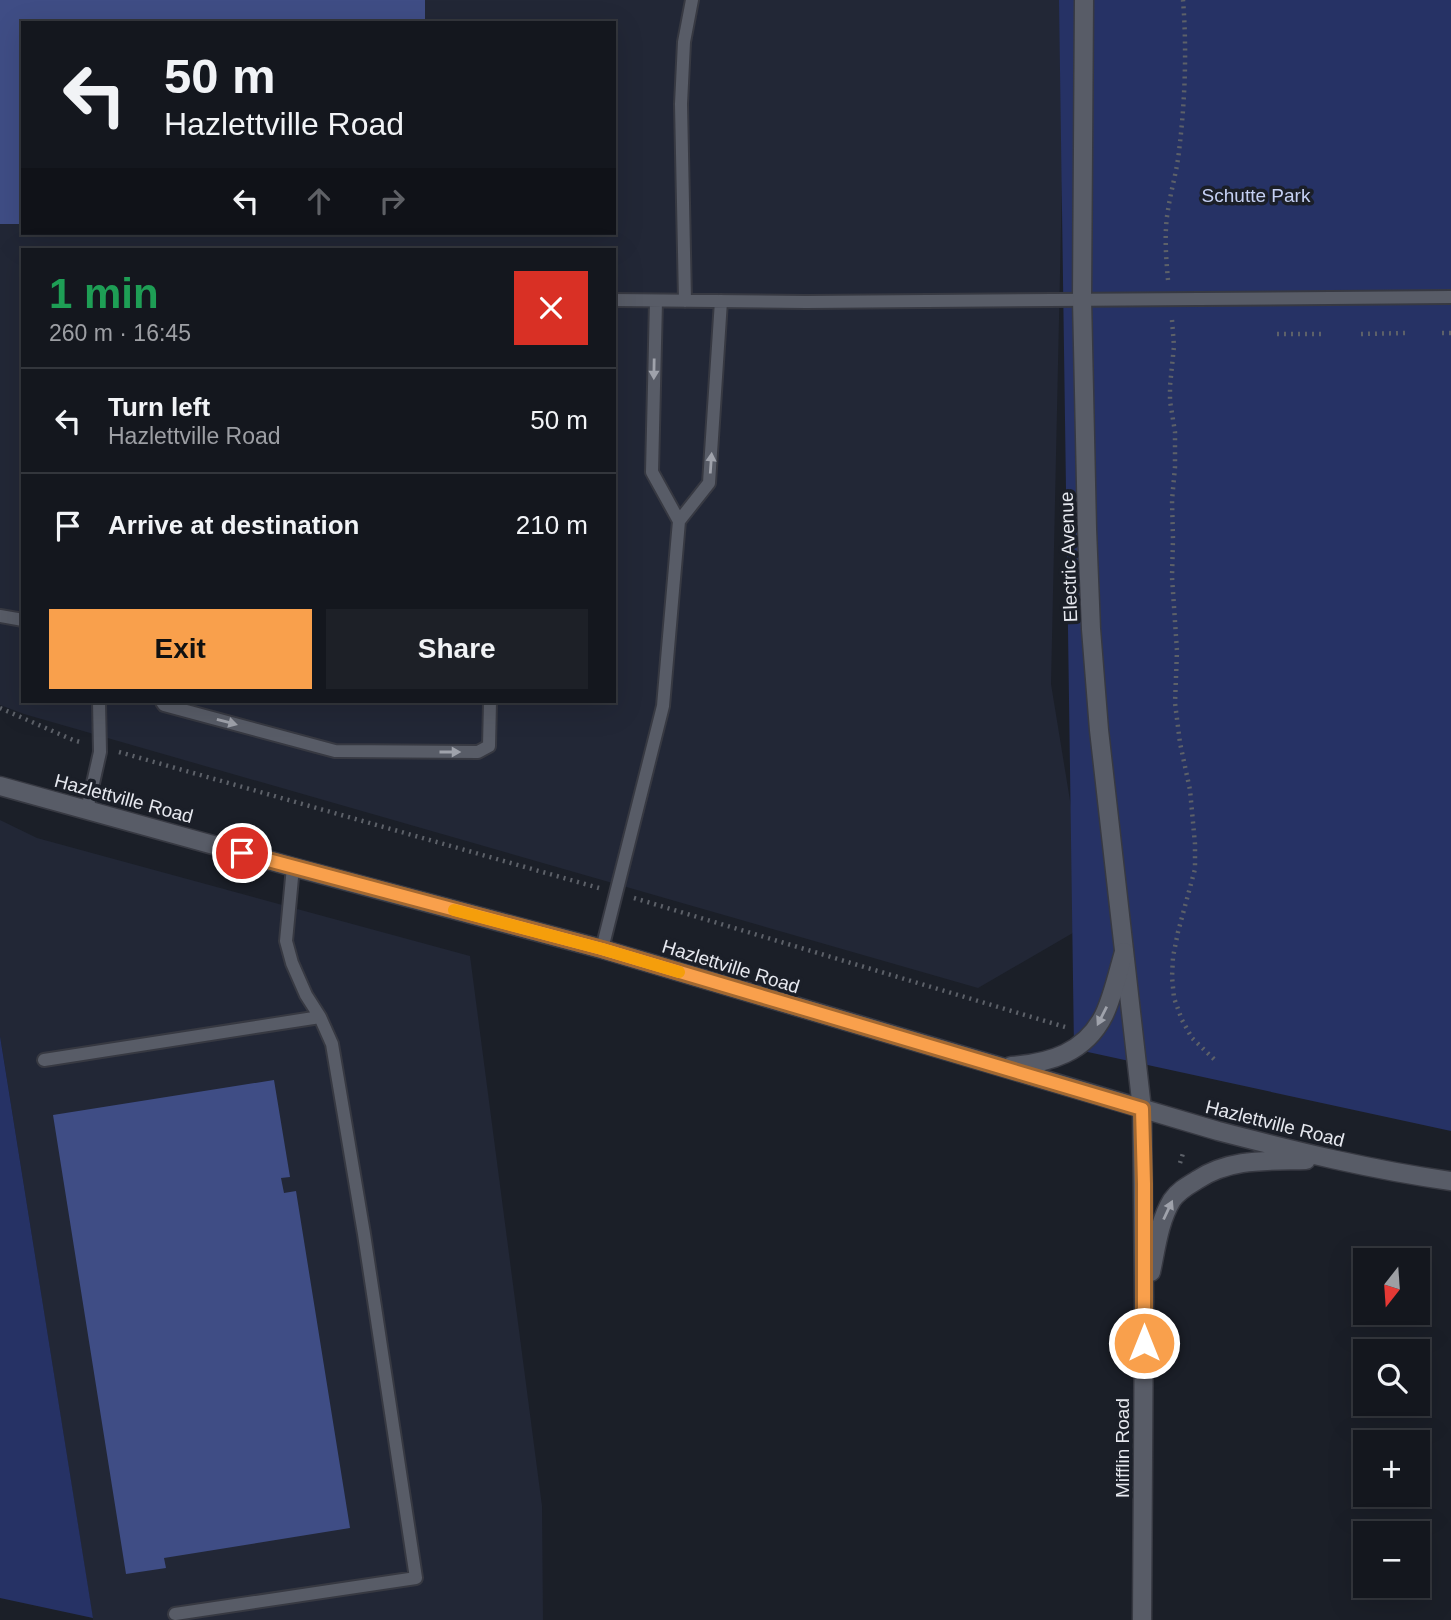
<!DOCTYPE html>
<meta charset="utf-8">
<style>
body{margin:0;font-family:Arial,sans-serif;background:#1d2027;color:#f1f3f6;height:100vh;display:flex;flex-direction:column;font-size:26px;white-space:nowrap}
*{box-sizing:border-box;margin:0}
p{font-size:23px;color:#9d9fa4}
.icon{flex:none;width:38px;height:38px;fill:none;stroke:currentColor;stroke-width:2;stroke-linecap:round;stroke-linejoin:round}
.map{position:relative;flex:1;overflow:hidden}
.details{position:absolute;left:21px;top:248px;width:595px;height:455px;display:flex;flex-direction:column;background:#14171e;border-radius:0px;box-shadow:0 7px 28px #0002,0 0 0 2px #33363c}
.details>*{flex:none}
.banner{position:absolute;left:21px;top:21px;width:595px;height:214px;border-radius:0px;box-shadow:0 7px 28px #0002,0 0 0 2px #33363c;background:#14171e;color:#f1f3f6;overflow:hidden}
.needle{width:46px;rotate:197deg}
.fabs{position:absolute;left:1353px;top:1248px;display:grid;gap:14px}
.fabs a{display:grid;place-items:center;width:77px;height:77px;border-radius:0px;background:#14171e;box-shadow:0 7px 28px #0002,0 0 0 2px #33363c;font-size:35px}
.pin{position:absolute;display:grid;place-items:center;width:60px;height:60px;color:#fff;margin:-30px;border:4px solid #fff;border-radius:50%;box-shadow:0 2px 7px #0007}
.me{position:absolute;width:77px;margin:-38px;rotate:0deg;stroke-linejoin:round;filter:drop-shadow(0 0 5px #0008)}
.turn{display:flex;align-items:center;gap:24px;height:147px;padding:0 28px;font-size:32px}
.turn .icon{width:91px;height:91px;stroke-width:2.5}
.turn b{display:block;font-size:49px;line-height:60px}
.lanes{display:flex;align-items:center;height:66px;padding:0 28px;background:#0003;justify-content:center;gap:35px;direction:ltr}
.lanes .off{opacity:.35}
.round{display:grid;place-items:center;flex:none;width:74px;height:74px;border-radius:0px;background:#1d2027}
.summary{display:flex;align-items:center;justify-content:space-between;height:119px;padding:0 28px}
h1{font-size:42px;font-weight:700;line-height:52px;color:#1e9e55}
.button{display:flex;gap:14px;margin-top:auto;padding:14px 28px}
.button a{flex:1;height:80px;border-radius:0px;background:#f9a04c;color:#111;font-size:28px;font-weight:700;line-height:80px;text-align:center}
.button a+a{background:#1d2027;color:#f1f3f6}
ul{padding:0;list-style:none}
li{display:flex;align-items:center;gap:21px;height:105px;padding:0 28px;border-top:2px solid #33363c}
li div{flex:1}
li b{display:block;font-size:26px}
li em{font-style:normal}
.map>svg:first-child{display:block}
.built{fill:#222736;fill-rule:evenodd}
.green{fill:#263265}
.building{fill:#3f4d85}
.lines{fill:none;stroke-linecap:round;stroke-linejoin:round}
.service-casing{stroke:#373942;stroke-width:16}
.minor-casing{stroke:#373942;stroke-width:21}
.secondary-casing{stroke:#373942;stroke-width:21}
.path{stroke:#5d6169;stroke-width:4.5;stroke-dasharray:2 5;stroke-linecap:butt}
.service{stroke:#585c67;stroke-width:12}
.minor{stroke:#585c67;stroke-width:18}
.secondary{stroke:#585c67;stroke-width:18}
.oneway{fill:#9fa2ab}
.route-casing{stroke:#a26831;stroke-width:18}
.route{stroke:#f9a04c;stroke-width:12}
.slow{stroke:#f59e0b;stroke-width:12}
.labels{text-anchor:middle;stroke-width:7;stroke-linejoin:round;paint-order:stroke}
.park-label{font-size:19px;fill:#c5d0f3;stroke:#1b1f28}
.street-label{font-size:19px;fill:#e6e8ef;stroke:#1b1f28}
</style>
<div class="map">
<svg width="1451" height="1620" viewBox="0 0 1451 1620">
<rect width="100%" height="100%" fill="#1b1f28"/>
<path class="built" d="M0,0h1066l-15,684 39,239 -112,65 -954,-274 -24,-9zM23,23h591v210h-591zM23,250h591v452h-591z
M0,820l37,18 433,118 72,550 1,114h-450l-93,-584z"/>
<path class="green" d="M1059,0h392v1131l-377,-82z
M0,1036l93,582 -93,-20z"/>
<path class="building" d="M0,0h425v23h-402v201h-23z
M274,1080l16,97 -9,1 3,15 12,-2 54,337 -186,30 2,10 -40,6 -73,-459z"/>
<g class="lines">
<defs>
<path id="service" d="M614,300l192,2 645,-5
M656,301l-4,171 27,49
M685,301l-4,-197 3,-62 8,-42
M0,616l23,4
M162,702l2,3 171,46 143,1 11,-6 1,-44
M87,810l13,-58 -1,-50
M602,949l61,-243 16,-185 30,-38 12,-182
M44,1060l276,-43
M175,1614l241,-36 -52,-344 -32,-190 -12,-27 -14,-22 -14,-32 -6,-22 7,-74"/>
<path id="minor" d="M1084,0l-2,299 5,230 4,100 8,101 43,379"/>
<path id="secondary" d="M0,786l293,81 309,82 616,182c77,20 154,39 233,50
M1011,1066c39,-3 74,-13 93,-51 9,-19 14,-43 20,-63
M1142,1109l2,190 -2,321
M1151,1272c5,-23 8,-51 21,-72 6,-9 15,-14 25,-20 33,-22 71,-19 109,-20"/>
</defs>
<use href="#service" class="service-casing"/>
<use href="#minor" class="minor-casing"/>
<use href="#secondary" class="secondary-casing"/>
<path class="path" d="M1168,280c-2,-23 -4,-47 0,-70 3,-20 9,-39 11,-59 6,-49 8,-101 4,-151
M1172,320l2,26 -4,40v15l5,31v35l-3,33 1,39 -1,38 5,74 -2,52 5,40 10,47 5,54v25l-17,63 -5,25 -1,20 2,21 8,22 10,18 25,24
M1442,333h9
M1277,334h47
M1361,334l45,-1
M0,708l73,32 7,2
M119,752l480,136
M634,898l431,129
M1180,1163l4,-13"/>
<use href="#service" class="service"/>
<use href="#minor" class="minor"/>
<use href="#secondary" class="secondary"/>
</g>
<defs><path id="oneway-solid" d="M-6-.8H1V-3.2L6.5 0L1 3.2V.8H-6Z" transform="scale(1.75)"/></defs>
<g class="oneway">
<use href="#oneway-solid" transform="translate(654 369) rotate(91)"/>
<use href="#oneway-solid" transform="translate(711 463) rotate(-86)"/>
<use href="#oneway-solid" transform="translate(227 722) rotate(15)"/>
<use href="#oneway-solid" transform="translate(450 752)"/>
<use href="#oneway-solid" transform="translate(1102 1016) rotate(117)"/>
<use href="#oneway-solid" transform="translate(1168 1210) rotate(-65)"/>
</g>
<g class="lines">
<defs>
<path id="route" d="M242,853l360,96 540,160 2,75v159"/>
</defs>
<use href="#route" class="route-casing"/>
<use href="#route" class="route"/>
<path class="slow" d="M454,910l148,39 77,23"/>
</g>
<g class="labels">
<g class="park-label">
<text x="1256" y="202">Schutte Park</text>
</g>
<g class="street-label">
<text transform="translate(1068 557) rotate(-92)" y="7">Electric Avenue</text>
<text transform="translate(124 798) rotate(15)" y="7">Hazlettville Road</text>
<text transform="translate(731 966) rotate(17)" y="7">Hazlettville Road</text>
<text transform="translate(1275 1123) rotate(14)" y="7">Hazlettville Road</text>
<text transform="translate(1122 1448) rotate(-90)" y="7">Mifflin Road</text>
</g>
</g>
</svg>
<div class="fabs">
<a><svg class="needle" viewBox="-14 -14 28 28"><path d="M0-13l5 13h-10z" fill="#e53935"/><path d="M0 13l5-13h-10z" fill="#9d9fa4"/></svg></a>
<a><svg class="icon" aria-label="search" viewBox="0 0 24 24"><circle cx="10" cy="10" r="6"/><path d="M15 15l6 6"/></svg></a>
<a>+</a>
<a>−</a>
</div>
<div class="pin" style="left:242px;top:853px;background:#d93025"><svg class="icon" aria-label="arrive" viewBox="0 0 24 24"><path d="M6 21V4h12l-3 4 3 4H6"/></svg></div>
<svg class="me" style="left:1144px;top:1343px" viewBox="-20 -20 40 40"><circle r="17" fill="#f9a04c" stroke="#fff" stroke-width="3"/><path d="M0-11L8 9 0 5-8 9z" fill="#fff"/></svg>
<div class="banner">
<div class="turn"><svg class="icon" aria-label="left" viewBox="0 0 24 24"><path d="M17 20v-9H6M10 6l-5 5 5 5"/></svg><div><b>50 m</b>Hazlettville Road</div></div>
<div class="lanes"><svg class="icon" aria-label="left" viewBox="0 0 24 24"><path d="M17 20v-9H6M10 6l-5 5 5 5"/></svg><svg class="icon off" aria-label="ahead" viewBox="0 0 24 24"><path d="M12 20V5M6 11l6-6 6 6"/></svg><svg class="icon off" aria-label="right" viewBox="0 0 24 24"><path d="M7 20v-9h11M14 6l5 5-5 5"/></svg></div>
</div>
<section class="details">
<div class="summary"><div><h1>1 min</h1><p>260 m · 16:45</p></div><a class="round" style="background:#d93025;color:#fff"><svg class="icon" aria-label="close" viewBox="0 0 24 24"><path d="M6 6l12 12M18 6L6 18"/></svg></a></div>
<ul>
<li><svg class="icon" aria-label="left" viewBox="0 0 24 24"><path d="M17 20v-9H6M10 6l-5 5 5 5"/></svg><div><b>Turn left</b><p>Hazlettville Road</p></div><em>50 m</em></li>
<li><svg class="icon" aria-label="arrive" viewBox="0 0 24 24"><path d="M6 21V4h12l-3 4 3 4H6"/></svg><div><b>Arrive at destination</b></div><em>210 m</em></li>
</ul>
<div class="button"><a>Exit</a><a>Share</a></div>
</section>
</div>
